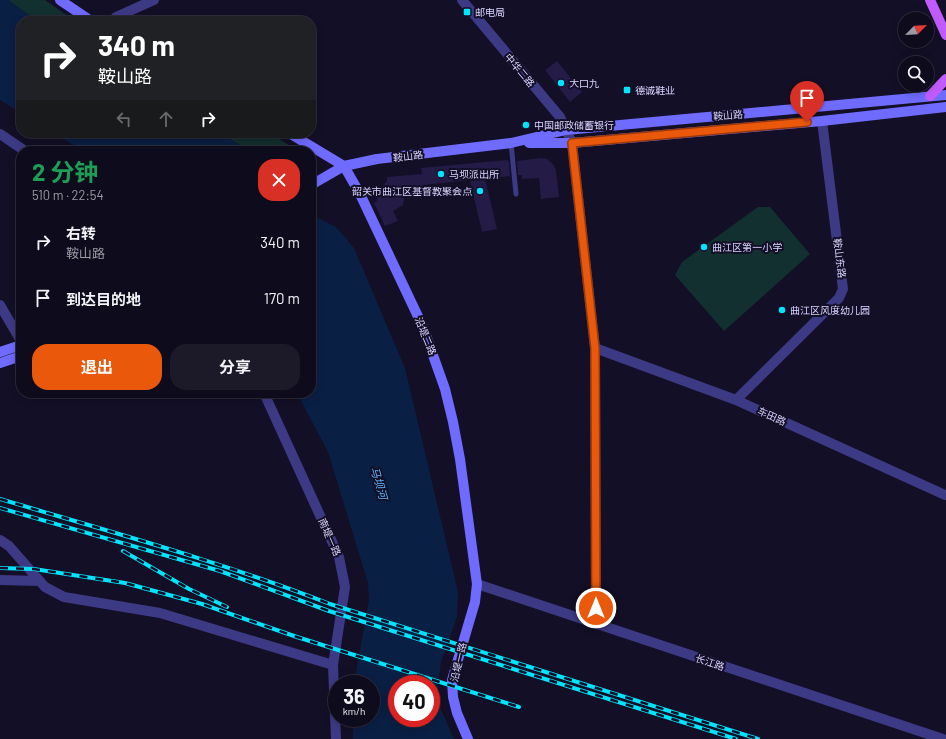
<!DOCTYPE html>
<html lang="zh">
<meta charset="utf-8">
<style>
body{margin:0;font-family:Barlow,"Noto Sans SC",sans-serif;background:#1c1929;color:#f1f3f6;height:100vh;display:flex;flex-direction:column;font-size:15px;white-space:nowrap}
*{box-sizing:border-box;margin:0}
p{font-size:13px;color:#9b9ba3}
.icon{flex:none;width:22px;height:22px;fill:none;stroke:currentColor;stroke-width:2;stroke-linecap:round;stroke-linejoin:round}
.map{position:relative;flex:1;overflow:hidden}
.sheet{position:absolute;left:16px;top:146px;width:300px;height:252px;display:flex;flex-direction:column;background:#0e0b1c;border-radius:16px;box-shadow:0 2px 10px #0003,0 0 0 1px #2e2b3b}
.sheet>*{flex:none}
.guide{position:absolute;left:16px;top:16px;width:300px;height:122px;border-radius:16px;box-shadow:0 2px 10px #0003,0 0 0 1px #2e2b3b;background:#202124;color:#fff;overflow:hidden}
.needle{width:26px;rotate:66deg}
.fabs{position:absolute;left:898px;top:12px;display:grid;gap:8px}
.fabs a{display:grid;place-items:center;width:36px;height:36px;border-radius:50%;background:#0e0b1c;box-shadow:0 2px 10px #0003,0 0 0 1px #2e2b3b;font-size:20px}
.speed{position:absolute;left:328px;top:675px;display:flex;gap:8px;font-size:20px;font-weight:700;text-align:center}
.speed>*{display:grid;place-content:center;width:52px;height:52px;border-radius:50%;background:#0e0b1c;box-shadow:0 2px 10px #0003,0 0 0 1px #2e2b3b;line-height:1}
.speed small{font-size:10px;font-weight:400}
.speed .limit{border:6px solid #d22;background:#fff;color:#111}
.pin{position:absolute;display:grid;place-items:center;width:34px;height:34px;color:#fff;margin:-41px -17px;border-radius:50% 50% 50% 0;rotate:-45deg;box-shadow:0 0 4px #0007}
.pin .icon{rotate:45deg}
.me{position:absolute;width:44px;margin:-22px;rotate:0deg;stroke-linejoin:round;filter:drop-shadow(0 0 3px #0008)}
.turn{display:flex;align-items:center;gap:14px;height:84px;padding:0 16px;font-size:18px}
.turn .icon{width:52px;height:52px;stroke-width:2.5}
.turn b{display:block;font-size:28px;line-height:34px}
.lanes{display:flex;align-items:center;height:38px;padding:0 16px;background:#0003;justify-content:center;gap:20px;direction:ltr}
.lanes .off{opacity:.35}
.round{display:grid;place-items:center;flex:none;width:42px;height:42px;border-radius:16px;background:#1c1929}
.headline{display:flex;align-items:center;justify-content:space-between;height:68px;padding:0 16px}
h1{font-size:24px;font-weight:700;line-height:30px;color:#1e9e55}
.cta{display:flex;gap:8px;margin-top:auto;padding:8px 16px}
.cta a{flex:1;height:46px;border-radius:16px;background:#ea580c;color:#fff;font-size:16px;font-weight:700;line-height:46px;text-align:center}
.cta a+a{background:#1c1929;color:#f1f3f6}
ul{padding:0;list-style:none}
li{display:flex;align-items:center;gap:12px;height:56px;padding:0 16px}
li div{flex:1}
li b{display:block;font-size:15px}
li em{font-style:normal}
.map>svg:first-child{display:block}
.green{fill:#12302f}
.water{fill:#0a1f44;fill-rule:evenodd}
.building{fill:#241b47}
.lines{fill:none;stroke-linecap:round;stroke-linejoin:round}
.service{stroke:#3d3a85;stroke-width:5}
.minor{stroke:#3d3a85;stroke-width:10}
.tertiary{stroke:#3d3a85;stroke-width:10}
.secondary{stroke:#6f6bff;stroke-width:10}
.primary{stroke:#c25bff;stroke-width:10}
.rail-casing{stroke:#00e5ff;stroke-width:4}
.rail{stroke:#130f26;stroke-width:2.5;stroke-dasharray:8;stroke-linecap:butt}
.route-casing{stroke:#983908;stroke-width:10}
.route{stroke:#ea580c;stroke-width:7}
.poi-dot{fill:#00e5ff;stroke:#130f26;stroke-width:1.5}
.labels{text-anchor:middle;stroke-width:4;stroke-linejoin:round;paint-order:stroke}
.poi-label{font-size:10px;fill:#d9d4ff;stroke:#130f26;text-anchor:start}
.street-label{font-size:10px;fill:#d9d4ff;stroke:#130f26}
.water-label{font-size:11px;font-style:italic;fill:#62b6ff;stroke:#130f26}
</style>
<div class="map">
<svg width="946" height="739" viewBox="0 0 946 739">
<rect width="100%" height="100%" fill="#130f26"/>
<path class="green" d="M8,0h37l30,21h-38z
M218,133h50l32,18h-49z
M758,207h12l40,47 -86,77 -49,-56 7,-13z"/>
<path class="water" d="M0,0h8l29,21h-16v92l-21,-13z
M54,133h164l33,18h-167z
M311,214l25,13 18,21 51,120 53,224 -1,25 -16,45 -4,30 3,15 14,32h-101v-21h18v-34h-17l15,-84 -1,-17 -40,-131 -31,-59h14zM397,684h34v34h-34z"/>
<path class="building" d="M557,61l25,31 -12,10 -25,-32z
M541,158l6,1 7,6 2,6 3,26 -18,2 -2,-21 -17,1v-4h-4l-1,-14z
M507,160l2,2 1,14 -25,3 12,50 -15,3 -12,-52 -47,5v5l-18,1 -2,14 -10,6 5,10 -13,5 -11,-23 3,-2 1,-10 9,-10v-4l35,-3 -1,-6z"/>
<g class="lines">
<path class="service" d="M511,143l5,51"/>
<path class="minor" d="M113,21l3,-4 38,-17
M595,348l141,52 209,95
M736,400l103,-102 4,-9 -21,-168
M0,540l9,6 36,41 19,10 96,16 173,52
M0,580l40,1"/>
<path class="tertiary" d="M462,0l98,117 12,26 23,205 1,276
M0,134l25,17
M0,305l21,36
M264,393l75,164 6,30 -12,78 3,74
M477,584l466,155"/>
<path class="secondary" d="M60,0l31,21
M289,133l55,33 16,28 63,133 22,62 8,33 7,37 17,125 -2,18 -23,78 1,17 4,16 11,26
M529,143h43l250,-22 124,-14
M311,185l33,-19 33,-7 134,-16 55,-13 380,-35
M0,352l21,-7
M0,363l21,-7"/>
<path class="primary" d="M930,0l16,35
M930,96l16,-17"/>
<defs>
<path id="rail" d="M0,499c111,33 222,63 330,105l428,135
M0,508l220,63 109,40 407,128
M123,551l66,38 38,18
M0,568l34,1 91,14 77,21 95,33 222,70"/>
</defs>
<use href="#rail" class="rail-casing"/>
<use href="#rail" class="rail"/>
</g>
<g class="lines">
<defs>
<path id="route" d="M596,608l-1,-260 -23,-205 235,-21"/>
</defs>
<use href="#route" class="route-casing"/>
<use href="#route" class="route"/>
</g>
<g class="poi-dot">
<rect x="463" y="8" width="8" height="8" rx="2"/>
<circle cx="561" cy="83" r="4"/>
<rect x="623" y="86" width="8" height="8" rx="2"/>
<circle cx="526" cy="125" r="4"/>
<circle cx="441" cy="174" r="4"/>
<circle cx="480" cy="191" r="4"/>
<circle cx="704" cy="247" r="4"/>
<circle cx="782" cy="310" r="4"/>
</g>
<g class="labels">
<g class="poi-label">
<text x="475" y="16">邮电局</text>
<text x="569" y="87">大口九</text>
<text x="635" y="94">德诚鞋业</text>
<text x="534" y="129">中国邮政储蓄银行</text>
<text x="449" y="178">马坝派出所</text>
<text x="472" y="195" text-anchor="end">韶关市曲江区基督教聚会点</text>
<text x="712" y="251">曲江区第一小学</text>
<text x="790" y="314">曲江区风度幼儿园</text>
</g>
<g class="street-label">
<text transform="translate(520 70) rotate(50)" y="4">中华二路</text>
<text transform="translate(728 115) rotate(-5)" y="4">鞍山路</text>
<text transform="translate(408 156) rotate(-7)" y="4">鞍山路</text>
<text transform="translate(840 258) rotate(83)" y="4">鞍山东路</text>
<text transform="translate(426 336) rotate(68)" y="4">沿堤二路</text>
<text transform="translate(772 416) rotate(24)" y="4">车田路</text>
<text transform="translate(330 537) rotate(66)" y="4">南堤一路</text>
<text transform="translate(458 662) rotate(-77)" y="4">沿堤一路</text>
<text transform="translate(710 662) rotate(19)" y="4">长江路</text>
</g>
<g class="water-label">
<text transform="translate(379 483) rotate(74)" y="4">马坝河</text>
</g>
</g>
</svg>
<div class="fabs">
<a><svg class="needle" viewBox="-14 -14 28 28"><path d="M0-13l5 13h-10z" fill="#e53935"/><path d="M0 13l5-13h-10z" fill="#9b9ba3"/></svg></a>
<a><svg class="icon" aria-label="search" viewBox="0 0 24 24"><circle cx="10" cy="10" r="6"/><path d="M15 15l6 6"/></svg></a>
</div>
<div class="speed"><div>36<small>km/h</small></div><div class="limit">40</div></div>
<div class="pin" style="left:807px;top:122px;background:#d93025"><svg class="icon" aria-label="arrive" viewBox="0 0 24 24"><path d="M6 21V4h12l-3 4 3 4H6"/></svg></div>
<svg class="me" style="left:596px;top:608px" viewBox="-20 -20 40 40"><circle r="17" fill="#ea580c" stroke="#fff" stroke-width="3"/><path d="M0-11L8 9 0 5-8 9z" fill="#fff"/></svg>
<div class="guide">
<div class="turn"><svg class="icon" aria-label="right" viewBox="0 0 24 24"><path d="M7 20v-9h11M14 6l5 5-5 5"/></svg><div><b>340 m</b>鞍山路</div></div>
<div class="lanes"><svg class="icon off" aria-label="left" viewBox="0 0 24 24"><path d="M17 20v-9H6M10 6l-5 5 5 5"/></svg><svg class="icon off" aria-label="ahead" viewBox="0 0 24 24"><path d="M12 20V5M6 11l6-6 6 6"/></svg><svg class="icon" aria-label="right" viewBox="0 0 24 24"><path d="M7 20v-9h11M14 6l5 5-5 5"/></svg></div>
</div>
<section class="sheet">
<div class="headline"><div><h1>2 分钟</h1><p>510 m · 22:54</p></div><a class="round" style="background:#d93025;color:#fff"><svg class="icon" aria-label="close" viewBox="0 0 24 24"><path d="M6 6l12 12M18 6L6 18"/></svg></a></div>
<ul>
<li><svg class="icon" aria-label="right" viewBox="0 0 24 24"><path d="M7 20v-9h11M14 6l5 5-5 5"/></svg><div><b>右转</b><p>鞍山路</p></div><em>340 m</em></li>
<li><svg class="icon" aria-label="arrive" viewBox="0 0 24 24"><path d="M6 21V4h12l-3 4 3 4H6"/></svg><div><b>到达目的地</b></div><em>170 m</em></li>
</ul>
<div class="cta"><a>退出</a><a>分享</a></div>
</section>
</div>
